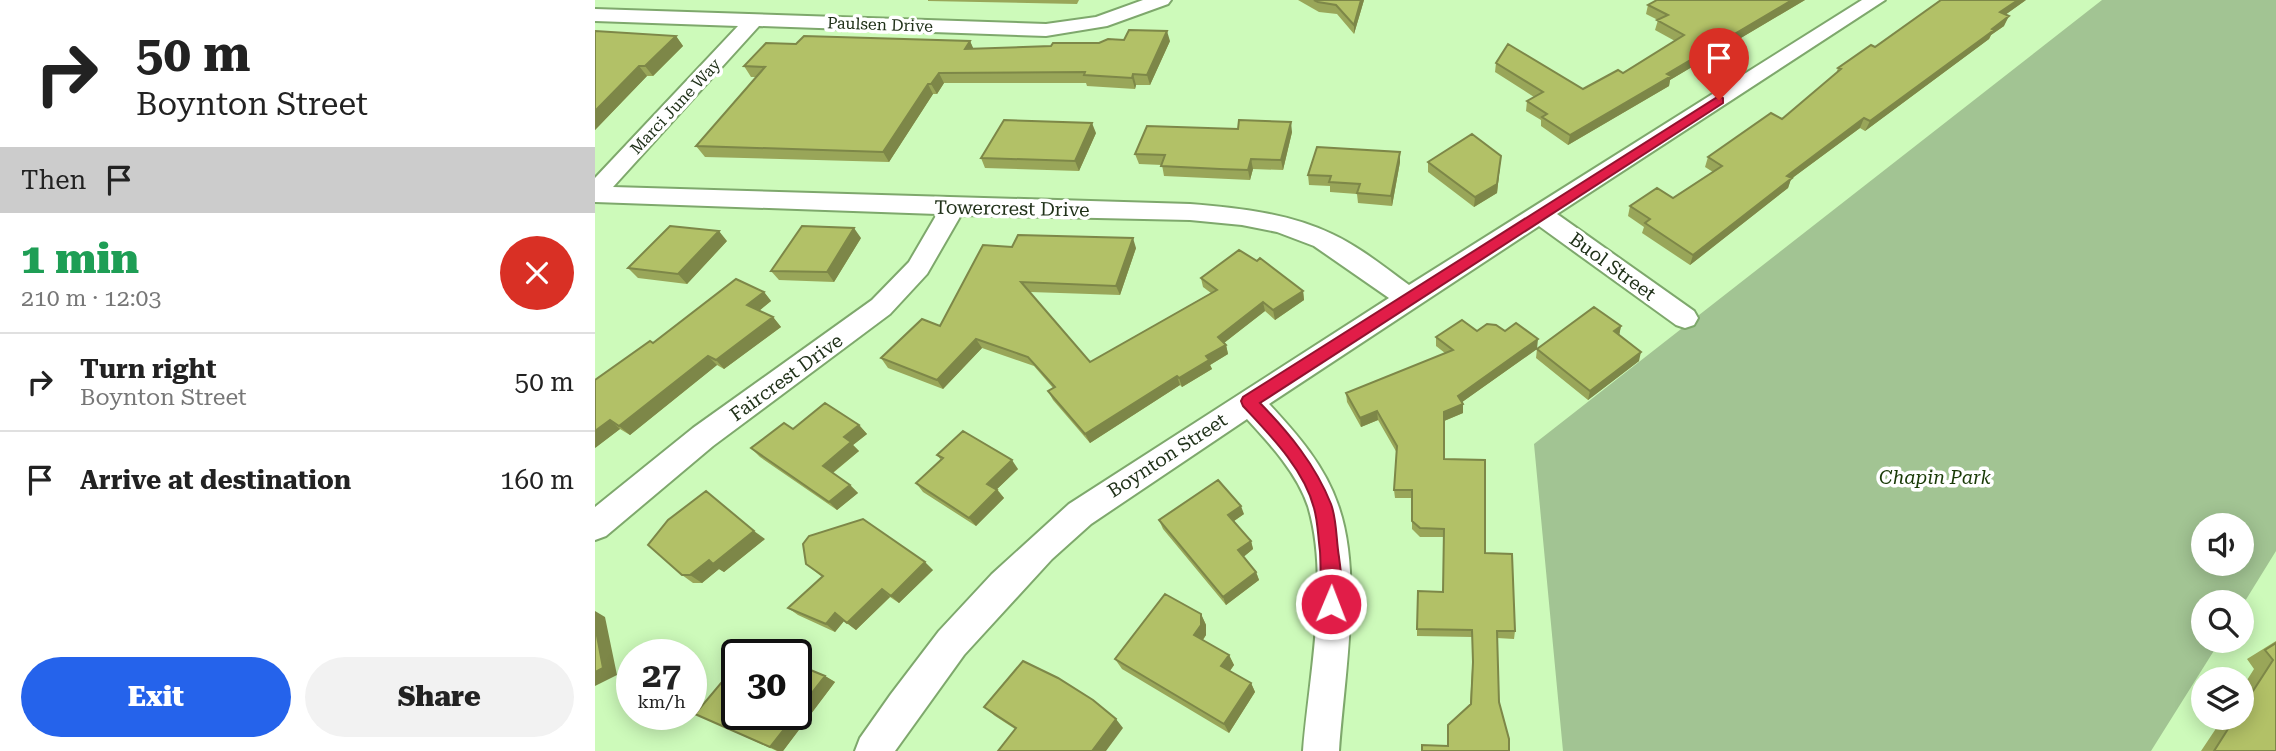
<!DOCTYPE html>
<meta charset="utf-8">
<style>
body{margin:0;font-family:"Roboto Serif",serif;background:#f2f2f2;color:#222;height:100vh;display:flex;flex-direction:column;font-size:26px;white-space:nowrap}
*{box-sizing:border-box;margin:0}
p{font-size:23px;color:#767676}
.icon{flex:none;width:38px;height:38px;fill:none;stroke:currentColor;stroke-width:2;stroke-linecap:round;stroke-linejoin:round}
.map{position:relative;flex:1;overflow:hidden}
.sheet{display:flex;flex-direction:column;background:#fff;width:595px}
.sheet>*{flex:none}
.guide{background:#fff;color:#222;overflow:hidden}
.controls{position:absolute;left:1596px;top:513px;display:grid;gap:14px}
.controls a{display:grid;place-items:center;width:63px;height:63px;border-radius:50%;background:#fff;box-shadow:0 4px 18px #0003;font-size:35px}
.speed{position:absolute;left:21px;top:639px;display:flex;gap:14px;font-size:35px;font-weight:700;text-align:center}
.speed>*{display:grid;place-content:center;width:91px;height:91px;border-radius:50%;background:#fff;box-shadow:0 4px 18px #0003;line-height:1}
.speed small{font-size:18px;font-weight:400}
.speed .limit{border:4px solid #111;border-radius:10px;background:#fff;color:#111}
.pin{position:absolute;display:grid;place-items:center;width:60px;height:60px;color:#fff;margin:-72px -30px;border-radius:50% 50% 50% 0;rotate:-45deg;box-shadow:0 0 7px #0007}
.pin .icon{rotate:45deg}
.me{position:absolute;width:77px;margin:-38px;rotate:1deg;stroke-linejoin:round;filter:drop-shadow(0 0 5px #0008)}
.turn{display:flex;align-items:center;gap:24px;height:147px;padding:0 21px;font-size:32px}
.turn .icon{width:91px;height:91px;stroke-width:2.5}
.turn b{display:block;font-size:49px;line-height:60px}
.then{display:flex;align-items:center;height:66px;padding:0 21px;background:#0003;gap:14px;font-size:26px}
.round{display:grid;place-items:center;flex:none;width:74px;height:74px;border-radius:37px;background:#f2f2f2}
.summary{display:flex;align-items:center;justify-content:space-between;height:119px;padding:0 21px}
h1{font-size:42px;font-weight:800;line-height:52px;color:#1e9e55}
.primary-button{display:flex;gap:14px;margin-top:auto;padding:14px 21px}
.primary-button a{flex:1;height:80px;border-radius:42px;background:#2563eb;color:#fff;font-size:28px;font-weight:800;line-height:80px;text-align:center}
.primary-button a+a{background:#f2f2f2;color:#222}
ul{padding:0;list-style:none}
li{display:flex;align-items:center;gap:21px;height:98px;padding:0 21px;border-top:2px solid #e0e0e0}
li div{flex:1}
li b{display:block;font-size:26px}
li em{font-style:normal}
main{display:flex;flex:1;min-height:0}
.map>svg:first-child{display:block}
.green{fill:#a2c493;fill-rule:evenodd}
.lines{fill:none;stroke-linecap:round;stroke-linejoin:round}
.minor-casing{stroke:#7ea86c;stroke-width:4}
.minor{fill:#fff;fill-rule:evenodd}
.wall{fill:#99a659}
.shaded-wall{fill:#7d8748}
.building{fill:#b2c167;stroke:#7d8748;stroke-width:2}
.route{fill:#e11d48;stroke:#92132f;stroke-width:2}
.labels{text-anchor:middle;stroke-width:7;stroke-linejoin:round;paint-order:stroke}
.far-street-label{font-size:16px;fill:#203119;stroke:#fff}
.street-label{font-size:19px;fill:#203119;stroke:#fff}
.park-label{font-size:19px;font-style:italic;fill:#193a06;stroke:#fff}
</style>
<main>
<section class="sheet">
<div class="guide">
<div class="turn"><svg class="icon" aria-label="right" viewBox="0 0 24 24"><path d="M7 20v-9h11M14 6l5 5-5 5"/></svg><div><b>50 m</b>Boynton Street</div></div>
<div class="then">Then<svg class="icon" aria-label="arrive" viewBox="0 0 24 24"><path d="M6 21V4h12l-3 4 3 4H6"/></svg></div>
</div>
<div class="summary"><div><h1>1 min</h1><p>210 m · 12:03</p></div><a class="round" style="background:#d93025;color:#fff"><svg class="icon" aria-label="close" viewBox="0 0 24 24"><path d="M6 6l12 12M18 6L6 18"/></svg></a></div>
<ul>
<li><svg class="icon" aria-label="right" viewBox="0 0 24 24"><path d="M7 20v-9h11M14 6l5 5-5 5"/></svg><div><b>Turn right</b><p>Boynton Street</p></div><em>50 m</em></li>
<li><svg class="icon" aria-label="arrive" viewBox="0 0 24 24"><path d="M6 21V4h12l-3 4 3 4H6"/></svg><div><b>Arrive at destination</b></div><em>160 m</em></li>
</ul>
<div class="primary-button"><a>Exit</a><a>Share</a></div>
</section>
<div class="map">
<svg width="1681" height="751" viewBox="0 0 1681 751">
<rect width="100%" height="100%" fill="#cdfaba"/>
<path class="green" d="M1507,0h174v551l-34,55v-4h-39v38l17,1 -69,110h-588l-29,-307zM1608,525h39v39h-39z"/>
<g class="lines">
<defs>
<path id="minor" d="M548,0h28l-3,4 -61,22 -61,10 -287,-10 -146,161 577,17c48,4 98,9 142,30 28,13 52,33 77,51l453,-285h23l-328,214 137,97 4,7 -4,7 -9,3 -9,-3 -137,-99 -270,178c28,30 56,62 69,101 25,69 6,173 1,246h-36c6,-75 27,-172 5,-245 -11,-33 -38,-62 -61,-87l-156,105 -39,35 -88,96 -69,96h-40l5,-13 31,-44 48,-63 53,-57 77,-70 320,-206 -75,-52 -37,-14 -35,-7 -52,-5 -229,-5 -34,59 -37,40 -177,132 -107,90 -11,4v-33l98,-79 179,-128 37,-38 28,-48 -342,-12v-24l143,-152 -143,-5v-12l451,15 50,-7z"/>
</defs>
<use href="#minor" class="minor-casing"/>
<use href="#minor" class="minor"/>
</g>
<path class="wall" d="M333,0h151l-2,4 -149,-3z
M703,0h66l-10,34 -17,-20 -18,-2z
M1210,0l-135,80 -1,6 -101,59 -27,-19v-6l-15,-9 1,-10 7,-4 -39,-25 1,-9 87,26 40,-16 52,-32 -20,-11 3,-10 -12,-6 2,-9z
M1431,0l-21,15 -1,11 -13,9 -2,4 -124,92 -5,-3 -69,51 -3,9 -98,77 -48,-32 2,-6 -16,-11 2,-10 43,-8 40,-26 -8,-5 3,-10 74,-38 54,-45 2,-6 37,-21z
M0,31l81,5 7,10 -30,30h-6l-52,54z
M375,41l3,8 78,-3 48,-3 71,-2 -20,44h-14l-1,4 -48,-3 -1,-3h-142l-7,11h-4l-44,68 -184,-5 -9,-11 60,-69h-5l-7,-11 52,-22z
M697,132l-9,38 -30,-1 -3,11 -86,-4 -2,-11 -23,-1 -4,-10z
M501,133l-17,38 -94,-3 -4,-10z
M906,156l-4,37 -23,14 -46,-35v-10z
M805,162l-8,44 -34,-3 -1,-9 -27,-2v-6l-21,-1 -1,-10z
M266,238l-27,44 -55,-2 -8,-9z
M132,241l-40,43 -49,-6 -10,-10z
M417,247l124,1 -16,47 -90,-3 60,70 121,-69 -8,-6 -2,-9 102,13 1,9 -29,20 -10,-9 -41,32 2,2 2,9 -18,11 2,4 -30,18 -2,-2 -90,58 -37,-43 -5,-9 5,-3 -19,-22 -52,-18 -39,41 -55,-21 -7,-10 59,-32z
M169,292l7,9 -12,10 14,6 8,10 -57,42 -7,-4 -87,70 -10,-6 -25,19 58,-105z
M1026,326l-2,9 20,26 -51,39 -52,-42 1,-9z
M882,331h28l32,18 -75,53 1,2v9l-19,8v38l41,94 30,78 -1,8 -17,-1 2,64 -52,44 23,-42 2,-35v-32l-55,-1v-7l26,-37 1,-55h-24l-8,-8v-31h-17l-1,-8 3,-37 -19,-33 -17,7 -14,-25 -1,-9 99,-40 -9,-7v-9z
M264,425l8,9 -14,11 6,6 -26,22 17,12 8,8 -21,17 -77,-53 -9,-9 42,-19z
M342,455l81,14 -21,20 7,9 -28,28 -53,-34 -7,-9 25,-23z
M649,514l-10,7 17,20 2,8 -10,8 13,15 3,8 -33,25 -63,-76 -4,-9z
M170,539l-41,33 -5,-3 -17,14h-9l-11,-8z
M211,564l127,6 -34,33 -9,-6 -34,33 -12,-9 -9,11 -37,-17 -10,-7 34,-31z
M606,614l5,11v10l-3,5 26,15 5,10 -4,6 21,12 4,9 -26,41 -107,-64 -7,-10z
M1681,641v110h-75l22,-33h19v-30l12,-19 -7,-10z
M230,676l10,6 -52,69h-6l-82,-37z
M389,707l139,21 -108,1 -20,-13z"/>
<path class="shaded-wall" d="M766,0h3l-10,34v-9z
M1197,0h13l-135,80 -1,6 -101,59 2,-10 97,-61z
M1423,0h8l-31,22 5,-10z
M1414,16l-5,10 -13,9 -2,4 -124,92 5,-10z
M572,31l3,10 -20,44 -3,-10z
M81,36l7,10 -30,30 -8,-10z
M375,41l5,11 -10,-3z
M44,66l8,10 -52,54v-19z
M344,73l5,10 -7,11 -6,-10z
M538,74l3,11 -1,4 -3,-11z
M333,84l5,10 -44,68 -6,-10z
M1269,118l-4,10 -69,51 -3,9 -98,77 3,-10 94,-79z
M696,122l1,10 -9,38 -2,-10z
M497,123l4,10 -17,38 -4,-10z
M805,152v10l-8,44 -1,-10z
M906,156l-4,37 -23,14 1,-10z
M656,159l2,10 -3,11 -2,-10z
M259,228l7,10 -27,44 -7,-10z
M124,231l8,10 -40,43 -9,-10z
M538,238l3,10 -16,47 -4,-9z
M708,291l1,9 -29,20 -2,-10z
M169,292l7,9 -16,13 -8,-9z
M668,302l2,9 -45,35 -2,-9z
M178,317l8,10 -57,42 -8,-9z
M1026,326l-2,10 -5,-5z
M381,339l6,9 -39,41 -6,-9z
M943,339l-1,10 -79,56v-9z
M631,345l2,9 -18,11 2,4 -30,18 -3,-9 27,-22z
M1046,352l-2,9 -51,39 2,-9z
M113,356l9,9 -87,70 -11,-9z
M582,376l3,9 -90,58 -5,-9z
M868,404v9l-19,8v-9z
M782,411l1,9 -17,7 -1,-9z
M15,420l10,9 -25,19v-17z
M264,425l8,9 -14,11 6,6 -28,23 -8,-8 21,-29z
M417,460l6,9 -24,23 -7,-8z
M255,485l8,8 -21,17 -8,-8z
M402,490l7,8 -28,28 -7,-8z
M646,506l3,8 -13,9 -3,-8z
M159,531l11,8 -41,33 -5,-3 -17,14 -12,-8 19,-15z
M656,541l2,8 -12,10 -3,-9z
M330,562l8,8 -34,33 -8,-7z
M661,572l3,8 -33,25 -3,-8z
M287,589l8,8 -34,33 -9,-7z
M0,611l10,6 12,58 -22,11z
M240,613l9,8 -9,11 -9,-8z
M606,614l5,11v10l-7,10 -5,-10z
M634,655l5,10 -8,11 -5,-10z
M230,676l10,6 -52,69h-5l-8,-4z
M656,683l4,9 -26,41 -5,-9z
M521,719l7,9 -17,23h-14z"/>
<path class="building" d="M719,0h47l-7,25 -18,-20 -18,-3z
M1062,0h135l-125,74 4,2 -101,59 -28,-18 5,-3 -20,-13 16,-9 -47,-29 12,-19 75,45 35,-19 5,3 61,-38 -27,-15 11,-5 -20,-10z
M1346,0h77l-18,12 9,4 -17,13 2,1 -124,91 -6,-3 -77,58 5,2 -99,77 -48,-32 5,-4 -20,-13 27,-18 16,10 49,-32 -14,-9 63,-44 11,6 59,-50 -3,-1 33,-23 4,2z
M534,30l38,1 -20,44 -14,-1 -1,4 -48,-3 1,-3 -146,1 -8,11h-3l-45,68 -187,-6 69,-79 -21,-1 22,-23 30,1 8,-8 166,5 -5,8 86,-3 2,-3h46l9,-4 16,1z
M0,31l81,5 -31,30h-6l-44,45z
M409,120l88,3 -17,38 -94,-3z
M644,120l52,2 -10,38 -30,-1 -3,11 -28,-1 -59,-3 4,-11 -30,-1 12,-28 91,3z
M877,134l29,22 -4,28 -22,13 -47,-35z
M722,147l83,5 -9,44 -34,-3 3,-9 -31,-2 2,-6 -23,-1z
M75,226l49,5 -41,43 -50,-6z
M207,226l52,2 -27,44 -56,-1z
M423,235l115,3 -17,48 -95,-4 69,80 127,-72 -16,-12 38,-28 18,11 3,-3 43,33 -30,19 -10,-8 -45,35 8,8 -20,11 3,4 -30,18 -2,-2 -92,58 -37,-43 7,-4 -27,-30 -52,-18 -39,41 -56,-22 41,-39 18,7 43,-81 29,2z
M141,279l28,13 -17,13 26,12 -57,43 -8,-4 -89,70 -9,-6 -15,11v-51l55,-39 3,2z
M999,307l27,19 -7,5 27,21 -51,39 -53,-42z
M867,320l15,11 10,-7 9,1 9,6 11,-8 22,16 -80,57 5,8 -19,8v47l41,1v93l27,1 3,77h-18l2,71 10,37v12h-87v-6l26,1v-21l23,-21 2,-42 -1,-32 -55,-1 1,-38 25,1 1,-63 -24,-1 -8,-7v-31h-18l3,-44 -20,-35 -17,7 -14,-25 107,-43 -17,-13z
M230,403l34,22 -15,12 7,5 -28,24 27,19 -21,17 -78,-54 33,-25 9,6z
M368,431l49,29 -25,24 10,6 -28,28 -53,-35 27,-25 -6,-3z
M623,480l23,26 -13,9 23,26 -13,9 18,22 -33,25 -64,-77z
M111,491l48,40 -41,33 -4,-4 -19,15h-8l-34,-30 20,-25z
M268,519l62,43 -34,34 -9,-7 -35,34 -12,-10 -9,11 -38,-16 35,-32 -17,-12 -3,-20 6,-8z
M570,594l36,20v11l-7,10 35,20 -8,11 30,17 -27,41 -109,-65z
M0,625l8,43 -8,4z
M1681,643v108h-62l21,-33h7v-10l31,-48 -8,-10z
M157,646l21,8h-28z
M428,661l35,17 35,22 23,19 -24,32h-94l18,-23 -32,-21z
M142,664v50h59l-26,33 -75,-33z
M201,664l29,12 -29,37z"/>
<path class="route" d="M1124,96l4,2v5l-463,300c29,30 55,61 71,101 6,16 5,36 8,53 2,17 6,37 -1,53l-7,3 -7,-3c-4,-9 -3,-45 -4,-59 -2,-14 -2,-29 -6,-43 -10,-39 -44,-73 -71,-102l-2,-5 2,-4z"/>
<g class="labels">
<g class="far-street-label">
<text transform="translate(285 24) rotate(2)" y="6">Paulsen Drive</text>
<text transform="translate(80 106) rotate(-47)" y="6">Marci June Way</text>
</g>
<g class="street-label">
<text transform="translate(417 208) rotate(1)" y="7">Towercrest Drive</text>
<text transform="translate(1018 266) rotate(36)" y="7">Buol Street</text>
<text transform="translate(191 377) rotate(-36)" y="7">Faircrest Drive</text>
<text transform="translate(572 455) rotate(-33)" y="7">Boynton Street</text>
</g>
<g class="park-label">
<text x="1340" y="484">Chapin Park</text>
</g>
</g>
</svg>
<div class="controls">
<a><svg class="icon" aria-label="sound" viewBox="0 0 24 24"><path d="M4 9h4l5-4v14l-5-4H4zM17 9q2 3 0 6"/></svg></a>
<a><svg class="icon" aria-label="search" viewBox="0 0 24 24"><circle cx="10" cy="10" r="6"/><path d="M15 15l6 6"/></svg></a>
<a><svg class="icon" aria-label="layers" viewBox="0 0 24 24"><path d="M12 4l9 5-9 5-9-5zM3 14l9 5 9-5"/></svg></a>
</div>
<div class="speed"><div>27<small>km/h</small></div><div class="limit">30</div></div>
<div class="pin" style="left:1124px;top:100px;background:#d93025"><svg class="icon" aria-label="arrive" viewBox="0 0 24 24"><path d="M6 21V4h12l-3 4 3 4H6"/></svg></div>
<svg class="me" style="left:736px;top:604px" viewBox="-20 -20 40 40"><circle r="17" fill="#e11d48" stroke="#fff" stroke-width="3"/><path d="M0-11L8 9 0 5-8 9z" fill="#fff"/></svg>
</div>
</main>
